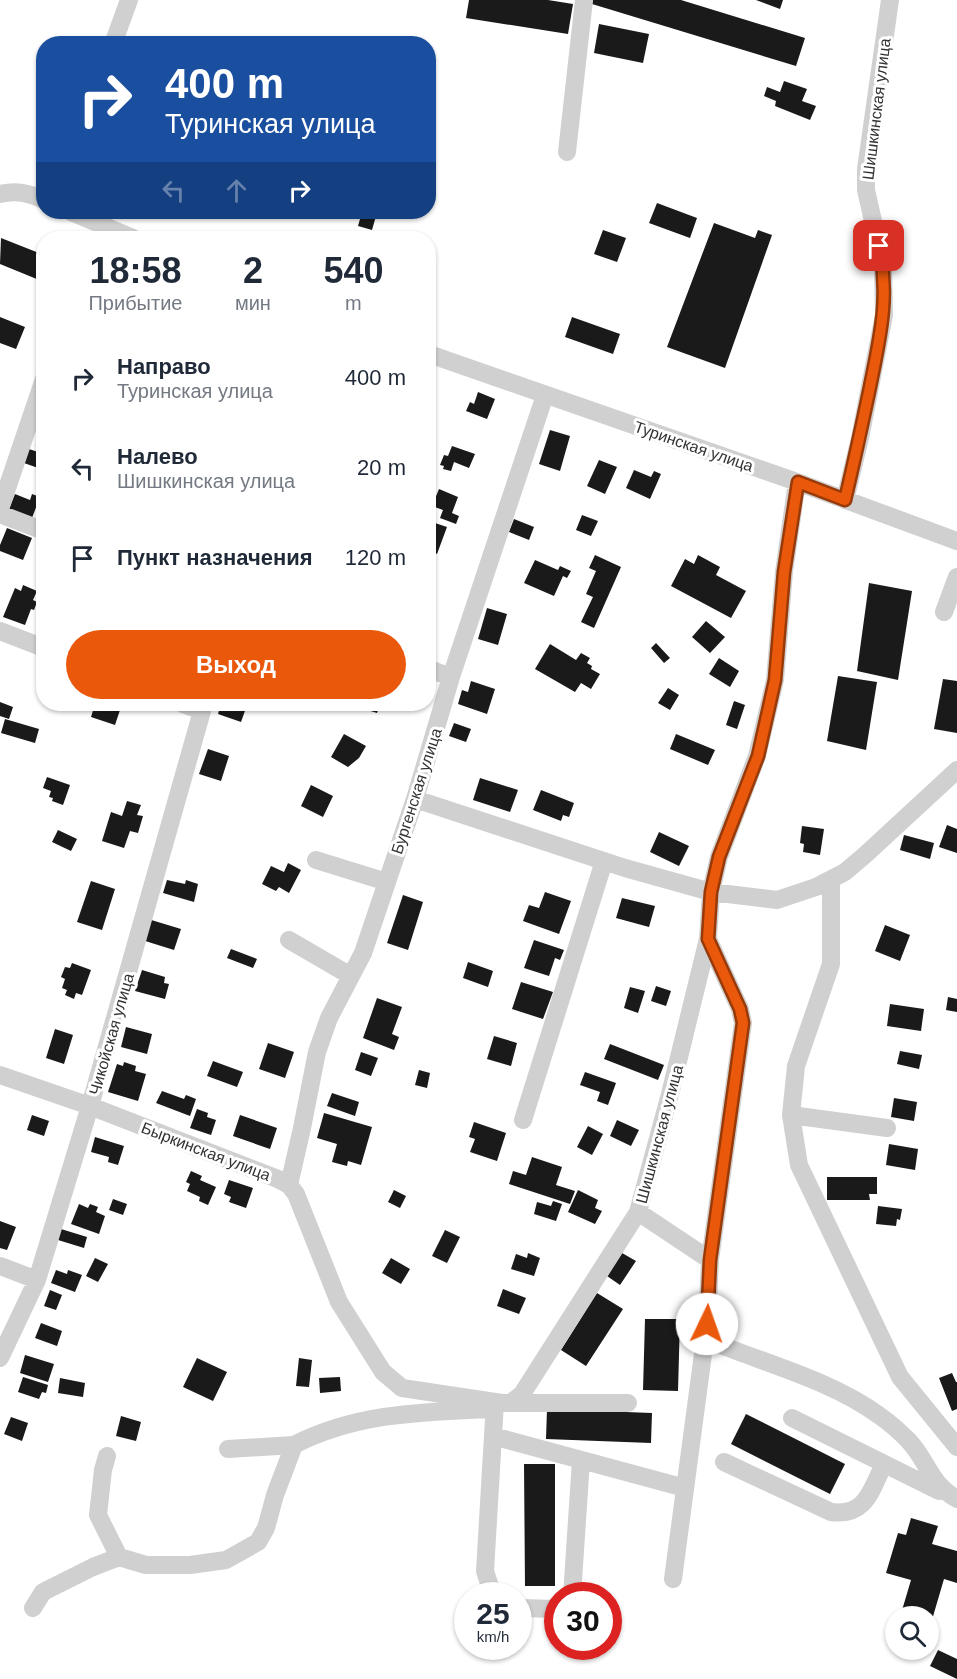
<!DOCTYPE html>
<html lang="ru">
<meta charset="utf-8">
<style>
body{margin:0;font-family:Helvetica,sans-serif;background:#f2f2f3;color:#1f2937;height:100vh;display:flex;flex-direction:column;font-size:22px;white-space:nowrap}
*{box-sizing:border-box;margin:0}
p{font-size:20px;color:#747a83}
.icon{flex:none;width:33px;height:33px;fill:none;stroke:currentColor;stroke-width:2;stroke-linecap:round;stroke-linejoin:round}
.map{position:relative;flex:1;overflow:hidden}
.drawer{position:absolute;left:36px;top:231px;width:400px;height:480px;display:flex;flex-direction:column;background:#fff;border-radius:24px;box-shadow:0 2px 4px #0004}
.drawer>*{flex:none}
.guide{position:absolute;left:36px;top:36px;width:400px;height:183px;border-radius:24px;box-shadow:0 2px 4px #0004;background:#1a4fa0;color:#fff;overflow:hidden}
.fabs{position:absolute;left:885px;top:1606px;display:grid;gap:12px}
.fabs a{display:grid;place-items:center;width:54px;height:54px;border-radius:50%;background:#fff;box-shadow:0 2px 4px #0004;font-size:30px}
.speed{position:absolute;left:454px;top:1582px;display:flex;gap:12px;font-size:30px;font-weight:700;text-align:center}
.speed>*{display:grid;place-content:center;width:78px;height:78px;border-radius:50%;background:#fff;box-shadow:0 2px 4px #0004;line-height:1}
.speed small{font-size:15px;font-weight:400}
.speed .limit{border:9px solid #d22;background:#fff;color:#111}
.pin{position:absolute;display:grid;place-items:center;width:51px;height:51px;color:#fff;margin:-26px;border-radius:12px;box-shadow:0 3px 9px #0006}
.me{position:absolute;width:66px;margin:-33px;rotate:3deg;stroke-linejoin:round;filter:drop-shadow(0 0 4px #0008)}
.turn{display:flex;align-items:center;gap:21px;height:126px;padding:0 30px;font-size:27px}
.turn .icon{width:78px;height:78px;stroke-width:2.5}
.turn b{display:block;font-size:42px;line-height:51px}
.lanes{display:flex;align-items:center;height:57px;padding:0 30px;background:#0003;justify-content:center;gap:30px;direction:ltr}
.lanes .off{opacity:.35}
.eta{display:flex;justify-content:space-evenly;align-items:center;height:102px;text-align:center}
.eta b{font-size:36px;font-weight:700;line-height:42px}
.button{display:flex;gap:12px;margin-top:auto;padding:12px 30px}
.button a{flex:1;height:69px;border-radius:36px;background:#ea580c;color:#fff;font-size:24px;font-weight:700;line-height:69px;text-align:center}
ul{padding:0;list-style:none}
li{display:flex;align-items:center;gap:18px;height:90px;padding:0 30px}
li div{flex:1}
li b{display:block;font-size:22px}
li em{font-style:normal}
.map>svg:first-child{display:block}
.building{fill:#1a1a1a}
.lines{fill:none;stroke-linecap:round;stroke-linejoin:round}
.minor{stroke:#d0d0d0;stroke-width:18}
.route-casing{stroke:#983908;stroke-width:15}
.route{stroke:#ea580c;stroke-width:10}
.labels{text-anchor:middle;stroke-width:6;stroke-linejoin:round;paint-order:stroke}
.street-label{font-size:16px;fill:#333;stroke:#fff}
</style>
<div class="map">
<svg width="957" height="1679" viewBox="0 0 957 1679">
<rect width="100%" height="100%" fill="#fff"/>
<path class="building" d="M469,0h79l25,4 -5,30 -102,-16z
M593,0h88l124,38 -9,28 -204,-62z
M756,0h27l-3,9z
M599,24l50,10 -6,29 -49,-10z
M784,81l23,8 -5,12 14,5 -6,14 -35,-14 1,-5 -12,-5 3,-9 13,5z
M657,203l40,15 -7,20 -41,-15z
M362,212l14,4 -4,14 -14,-4z
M714,223l41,15 3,-8 14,5 -47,133 -58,-21z
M603,230l23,8 -9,24 -23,-8z
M1,238l43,17 -4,12 4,1v14l-44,-18z
M0,317l25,10 -9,22 -16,-6z
M572,317l48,17 -7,20 -48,-17z
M478,392l17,7 -8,20 -21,-8 4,-9 4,2z
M550,430l20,6 -10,35 -21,-7z
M452,446l23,8 -6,14 -15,-6 -3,9 -8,-2 1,-3 -4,-1 4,-10 4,1z
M26,448l18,6v16l-23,-8z
M599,460l18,7 -12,27 -18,-8z
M634,470l17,7 3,-6 7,3 -11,25 -24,-11z
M439,489l19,8 -6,16 7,3 -3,8 -16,-6 3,-8 -11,-4z
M15,494l15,6 2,-6 8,3 -8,21 -23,-9z
M582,515l16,6 -7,15 -15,-6z
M514,519l20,8 -5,13 -20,-8z
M429,521l18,6 -10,27 -8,-3z
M7,528l25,10 -9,22 -23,-9v-6z
M595,555l26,12 -27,61 -13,-6 12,-25 -7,-3 10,-23 -7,-3z
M698,555l22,12 -4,8 30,16 -15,27 -60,-32 14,-27 9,5z
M535,560l23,10 2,-4 11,5 -4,7 -4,-2 -9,20 -30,-13z
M869,583l43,8 -14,89 -41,-9z
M23,585l14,6 -4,9 4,2 -3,8 -3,-1 -6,16 -22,-8 12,-29 6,3z
M487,608l20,6 -9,31 -20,-6z
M706,621l19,16 -15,16 -18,-16z
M656,643l14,15 -6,5 -13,-15z
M550,644l26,16 5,-7 9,5 -3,5 5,3 -1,3 9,5 -9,15 -10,-6 -6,9 -40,-23z
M719,658l20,13 -9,16 -21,-13z
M838,676l39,6 -11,68 -39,-9z
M943,679l14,2v52l-23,-4z
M471,681l24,8 -8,25 -29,-10 4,-14 6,2z
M668,688l11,7 -9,15 -12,-7z
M734,701l11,4 -8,24 -11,-4z
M0,702l13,5 -4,12 -9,-3z
M95,704h27l-7,21 -24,-8z
M221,704h13l12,4 -5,14 -23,-8z
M363,704h17l-3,9 -16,-5z
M5,719l34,10 -4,14 -34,-10z
M454,723l17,6 -5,13 -17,-6z
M344,734l22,12 -7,12 -11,9 -17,-10z
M676,734l39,16 -7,15 -38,-16z
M208,749l21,7 -8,25 -22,-7z
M47,777l23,8 -7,20 -11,-4 1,-3 -4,-1 2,-6 -8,-3z
M480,778l38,12 -8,22 -37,-12z
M311,785l22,11 -10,21 -22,-11z
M541,790l33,13 -5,14 -6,-2 -2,6 -28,-11z
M127,801l14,4 -4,10 6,1 -5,17 -8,-2 -6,17 -22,-7 9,-29 11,4z
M947,825l10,4v24l-18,-6z
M802,826l22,3 -4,26 -17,-3 1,-8 -4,-1z
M58,830l19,9 -6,12 -19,-9z
M659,832l30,14 -10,20 -29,-14z
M904,835l30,8 -4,16 -30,-9z
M288,863l13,7 -12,23 -10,-6 -3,4 -14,-7 9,-18 13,6z
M167,880l18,4 1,-4 12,4 -4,18 -31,-9z
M91,881l24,8 -13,41 -25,-8z
M545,892l26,9 -12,33 -36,-13 6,-16 10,3z
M403,895l20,7 -15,48 -21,-7z
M622,898l33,8 -6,21 -33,-9z
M148,919l33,10 -7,21 -32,-10z
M885,925l25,10 -10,26 -25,-10z
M534,940l30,10 -4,10 -5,-2 -6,18 -25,-8z
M231,949l26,10 -4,9 -26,-10z
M468,962l25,9 -5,16 -25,-9z
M72,963l19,7 -9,25 -6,-2 -2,6 -9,-4 2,-5 -5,-2 3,-9 -4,-2 4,-10 5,1z
M142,970l23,7 -1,6 5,1 -4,15 -30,-8z
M521,982l32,10 -10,27 -31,-10z
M656,986l15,5 -5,15 -15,-5z
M630,987l15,4 -7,22 -14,-5z
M948,997l9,2v13l-11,-2z
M377,998l25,9 -10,27 7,3 -5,13 -31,-12z
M890,1004l34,5 -3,22 -34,-5z
M126,1027l26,7 -5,20 -26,-7z
M55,1029l18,6 -9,29 -18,-6z
M494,1036l23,7 -6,23 -24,-7z
M268,1043l26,9 -9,26 -26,-9z
M610,1044l54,21 -6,15 -54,-21z
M900,1051l22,4 -3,14 -22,-5z
M361,1052l17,6 -7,18 -16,-6z
M213,1061l30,11 -6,15 -30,-11z
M124,1062l12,4 -1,5 11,3 -8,27 -30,-9 9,-28 6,2z
M419,1070l11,3 -3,15 -12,-3z
M585,1072l31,11 -8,22 -11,-4 3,-9 -20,-7z
M162,1091l22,8 2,-4 10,4 -6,17 -34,-13z
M332,1093l27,9 -4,14 -28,-10z
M894,1098l23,4 -3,19 -23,-4z
M197,1109l11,4 -1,4 9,3 -5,15 -21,-7z
M324,1113l48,14 -11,38 -13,-4 -1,5 -15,-4 5,-18 -20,-6z
M32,1115l17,6 -5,15 -17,-6z
M240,1115l37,13 -7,21 -37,-13z
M617,1120l22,10 -8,16 -21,-10z
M474,1122l32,11 -9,28 -27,-9 5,-13 -6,-2z
M588,1126l15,8 -11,21 -15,-8z
M95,1137l29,9 -6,19 -10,-3 1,-5 -18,-5z
M889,1144l29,5 -3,21 -29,-5z
M532,1157l30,10 -6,18 19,6 -5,13 -61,-20 4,-13 13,4z
M191,1171l11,5 -2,4 16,7 -8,18 -9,-4 1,-4 -13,-6 3,-7 -4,-2z
M827,1177h50v17h-8l1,6h-43z
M229,1180l24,8 -7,20 -17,-6 2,-5 -7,-3z
M394,1190l12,6 -6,12 -12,-6z
M578,1190l20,10 -3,8 7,3 -7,13 -27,-12z
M113,1199l14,5 -4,11 -14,-5z
M553,1201l9,3 -6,17 -22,-7 3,-12 14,4z
M79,1204l9,4 2,-4 8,3 -2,5 9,4 -6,18 -28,-10z
M878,1206l24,3 -2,11 -3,-1 -1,7 -20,-2z
M0,1221l16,6 -9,23 -7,-2z
M61,1229l26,8 -3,11 -26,-8z
M445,1230l15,7 -13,26 -15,-7z
M528,1253l12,5 -6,18 -23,-7 5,-15 11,4z
M622,1253l14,8 -16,24 -13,-9z
M95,1258l13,6 -10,18 -12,-6z
M391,1258l19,11 -9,15 -19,-11z
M56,1270l11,4 1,-4 14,5 -7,17 -24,-9z
M503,1289l23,9 -7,16 -22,-8z
M50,1290l12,5 -6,15 -12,-4z
M597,1293l26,16 -37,57 -25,-16z
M645,1319h35l-2,72 -35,-1z
M41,1323l21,8 -5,15 -22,-8z
M25,1355l29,9 -6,18 -28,-9z
M197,1358l30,14 -14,29 -30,-14z
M299,1358l13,2 -3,27 -13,-1z
M952,1373l4,9h1v27l-5,2 -13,-33z
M23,1377l25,8 -2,8 -4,-1 -3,7 -21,-7z
M340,1377l1,14 -21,2 -1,-15z
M60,1378l25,5 -2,14 -25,-4z
M547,1409l105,4 -1,30 -105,-4z
M746,1414l99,50 -15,30 -99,-50z
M121,1416l20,6 -5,19 -20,-5z
M11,1417l17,6 -6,18 -18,-7z
M524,1464h31v122h-30z
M911,1518l27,8 -6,18 25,7v32l-13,-4 -15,51 -1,-13h-28l11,-37 -25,-7 12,-40 8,2z
M938,1650l19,9v20l-27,-13z"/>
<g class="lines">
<path class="minor" d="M113,44l16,-44
M567,152l17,-152
M0,194c16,-4 29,-1 44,6
M71,212l62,26
M429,354l368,128 160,59
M845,500l15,-62 24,-123 -1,-50 -17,-75v-21l24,-169
M0,509l44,-130
M0,514l44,17
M944,612l13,-35
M0,631l44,17
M429,669l22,8
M183,704l19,7
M415,799l210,69 86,24 66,8 39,-13 29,-15 20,-17 92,-85
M316,860l71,22
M831,879v85l-35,102 -5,49 8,50 101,212 57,70
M708,939l32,70 3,14 -33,237 -3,64 3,12 8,8c53,21 116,38 162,72 10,7 20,16 28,24 20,21 21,43 49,59
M289,940l62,36
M0,1075l90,31 188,73 11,6 7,9 43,108 44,70 19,16 100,15h126
M791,1115l96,13
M523,1120l81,-259
M289,1185l13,-57 15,-76 12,-34 34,-65 52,-154 36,-122 94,-282
M638,1212l72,48
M0,1266l37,14
M0,1358l37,-78 53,-174 114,-402
M512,1402l10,-8 116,-182 32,-118 38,-155 3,-47 8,-35 38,-101 18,-76 9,-108 13,-90
M792,1418l147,73
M493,1436l192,52
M228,1449l66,-4
M107,1456l-4,14 -5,45 21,42
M724,1462l107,50c35,5 40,-22 53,-48
M673,1579l34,-255
M493,1596l-8,-25 10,-169
M572,1596l9,-136
M33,1608l10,-16 50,-25 26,-10 27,8h44l36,-5 32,-18 8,-14 9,-33 19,-50c62,-32 128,-33 196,-36
M519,1608l39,1"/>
</g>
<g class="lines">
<defs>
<path id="route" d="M707,1324l3,-64 33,-237 -3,-14 -32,-70 3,-47 8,-35 39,-101 17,-76 9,-108 14,-90 47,18c9,-38 17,-75 25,-113 10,-50 20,-90 9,-141"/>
</defs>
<use href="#route" class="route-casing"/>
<use href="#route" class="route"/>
</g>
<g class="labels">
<g class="street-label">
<text transform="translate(876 109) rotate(-83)" y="6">Шишкинская улица</text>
<text transform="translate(694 446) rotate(19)" y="6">Туринская улица</text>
<text transform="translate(416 791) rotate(-72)" y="6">Бургенская улица</text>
<text transform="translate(111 1034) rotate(-74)" y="6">Чикойская улица</text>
<text transform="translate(659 1134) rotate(-75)" y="6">Шишкинская улица</text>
<text transform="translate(206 1151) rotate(21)" y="6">Быркинская улица</text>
</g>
</g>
</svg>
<div class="fabs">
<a><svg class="icon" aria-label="search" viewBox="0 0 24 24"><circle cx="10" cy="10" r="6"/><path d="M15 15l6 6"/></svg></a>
</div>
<div class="speed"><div>25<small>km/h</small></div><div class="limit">30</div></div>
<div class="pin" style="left:879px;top:246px;background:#d93025"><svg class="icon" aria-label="arrive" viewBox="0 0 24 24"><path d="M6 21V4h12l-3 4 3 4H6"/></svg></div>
<svg class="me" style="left:707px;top:1324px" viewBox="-20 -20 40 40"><circle r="19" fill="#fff"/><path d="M0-13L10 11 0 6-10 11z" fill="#ea580c"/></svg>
<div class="guide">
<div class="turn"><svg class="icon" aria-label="right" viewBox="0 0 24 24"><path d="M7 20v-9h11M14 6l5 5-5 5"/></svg><div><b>400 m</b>Туринская улица</div></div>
<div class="lanes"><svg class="icon off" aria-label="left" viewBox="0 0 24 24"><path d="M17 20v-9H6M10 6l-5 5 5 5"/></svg><svg class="icon off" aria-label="ahead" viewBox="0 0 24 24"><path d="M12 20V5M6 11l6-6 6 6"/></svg><svg class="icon" aria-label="right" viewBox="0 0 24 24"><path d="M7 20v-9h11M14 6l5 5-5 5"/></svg></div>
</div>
<section class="drawer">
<div class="eta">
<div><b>18:58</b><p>Прибытие</p></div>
<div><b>2</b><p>мин</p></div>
<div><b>540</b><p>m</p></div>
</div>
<ul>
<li><svg class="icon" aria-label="right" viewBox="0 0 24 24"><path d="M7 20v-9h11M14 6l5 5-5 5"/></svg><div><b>Направо</b><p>Туринская улица</p></div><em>400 m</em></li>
<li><svg class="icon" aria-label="left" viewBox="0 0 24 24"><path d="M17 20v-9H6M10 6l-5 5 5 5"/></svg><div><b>Налево</b><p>Шишкинская улица</p></div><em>20 m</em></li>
<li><svg class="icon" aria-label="arrive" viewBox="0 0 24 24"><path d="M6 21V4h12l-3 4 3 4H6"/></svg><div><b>Пункт назначения</b></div><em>120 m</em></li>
</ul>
<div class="button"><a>Выход</a></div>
</section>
</div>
